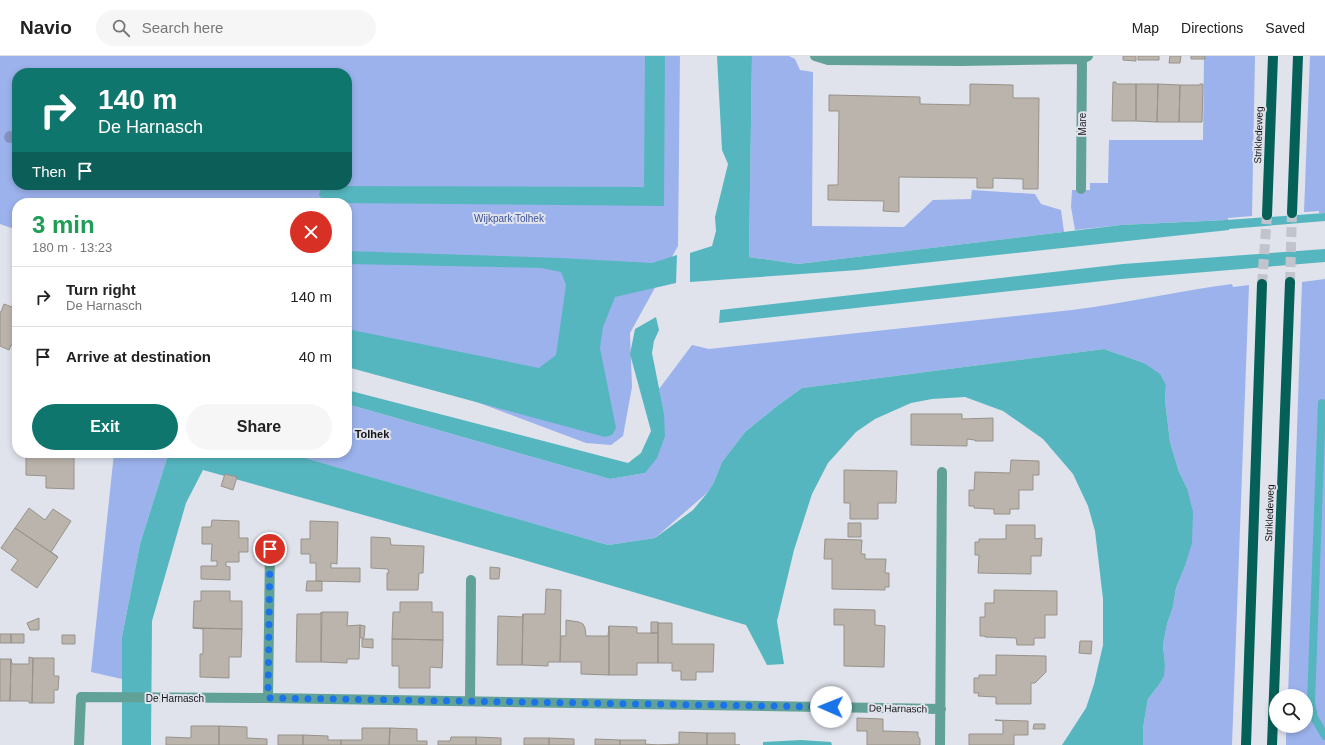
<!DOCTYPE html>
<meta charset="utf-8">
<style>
body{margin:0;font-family:Arial,sans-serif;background:#f6f6f6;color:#222;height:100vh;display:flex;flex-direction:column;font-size:15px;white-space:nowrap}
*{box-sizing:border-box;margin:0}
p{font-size:13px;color:#767676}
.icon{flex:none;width:22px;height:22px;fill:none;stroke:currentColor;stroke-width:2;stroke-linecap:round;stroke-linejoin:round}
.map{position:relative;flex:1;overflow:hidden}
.drawer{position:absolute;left:12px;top:142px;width:340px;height:260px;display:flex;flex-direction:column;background:#fff;border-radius:16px;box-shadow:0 2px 6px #0003}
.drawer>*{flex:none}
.guide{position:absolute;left:12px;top:12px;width:340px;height:122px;border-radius:16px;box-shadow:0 2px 6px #0003;background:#0f766e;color:#fff;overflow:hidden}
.tools{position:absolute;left:1269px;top:633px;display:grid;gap:8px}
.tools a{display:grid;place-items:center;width:44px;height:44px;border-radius:50%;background:#fff;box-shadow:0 2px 6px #0003;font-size:20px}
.pin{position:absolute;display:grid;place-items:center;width:34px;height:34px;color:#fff;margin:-17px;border:2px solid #fff;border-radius:50%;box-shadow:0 1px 4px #0007}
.me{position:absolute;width:44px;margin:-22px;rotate:271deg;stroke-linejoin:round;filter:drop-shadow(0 0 3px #0008)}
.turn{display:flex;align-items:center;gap:14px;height:84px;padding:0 20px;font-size:18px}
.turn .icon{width:52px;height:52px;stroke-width:2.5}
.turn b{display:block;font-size:28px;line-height:34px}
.then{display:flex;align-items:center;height:38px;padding:0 20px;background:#0003;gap:8px;font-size:15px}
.round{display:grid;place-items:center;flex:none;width:42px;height:42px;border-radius:21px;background:#f6f6f6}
.summary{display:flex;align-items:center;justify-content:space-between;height:68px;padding:0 20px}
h1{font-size:24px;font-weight:600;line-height:30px;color:#1e9e55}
.cta{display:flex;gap:8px;margin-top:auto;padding:8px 20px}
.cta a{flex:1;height:46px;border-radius:24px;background:#0f766e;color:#fff;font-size:16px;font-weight:600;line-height:46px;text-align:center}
.cta a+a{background:#f6f6f6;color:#222}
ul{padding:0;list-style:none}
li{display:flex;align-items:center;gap:12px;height:60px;padding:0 20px;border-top:1px solid #e0e0e0}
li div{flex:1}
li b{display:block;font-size:15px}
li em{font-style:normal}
header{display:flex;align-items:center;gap:24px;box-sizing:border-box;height:56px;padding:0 20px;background:#fff;border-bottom:1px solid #e0e0e0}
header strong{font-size:19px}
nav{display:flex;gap:22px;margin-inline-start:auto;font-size:14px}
.search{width:280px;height:36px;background:#f6f6f6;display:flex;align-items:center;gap:10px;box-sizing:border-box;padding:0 14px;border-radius:22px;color:#767676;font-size:15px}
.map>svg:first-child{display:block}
.green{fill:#9cb2ec;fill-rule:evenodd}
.water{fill:#56b6bf}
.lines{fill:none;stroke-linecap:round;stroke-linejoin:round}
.stream{stroke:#56b6bf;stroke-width:8}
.building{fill:#bab4ac;stroke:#97928a}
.major-tunnel{stroke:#c1c4cc;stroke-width:10;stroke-dasharray:10 5;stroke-linecap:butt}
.minor{stroke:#61a198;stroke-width:10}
.major{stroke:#056057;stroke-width:10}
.tree{fill:#8593be}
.route{stroke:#1a73e8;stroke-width:7;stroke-dasharray:0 12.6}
.labels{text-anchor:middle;stroke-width:4;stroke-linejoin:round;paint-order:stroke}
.street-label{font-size:10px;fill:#141518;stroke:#e0e3ec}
.park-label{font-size:10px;fill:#3b5199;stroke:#e0e3ec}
.neighbourhood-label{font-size:11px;font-weight:bold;fill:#141518;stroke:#e0e3ec}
</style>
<header>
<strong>Navio</strong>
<div class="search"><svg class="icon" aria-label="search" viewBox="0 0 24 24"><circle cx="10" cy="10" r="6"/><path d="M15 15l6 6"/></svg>Search here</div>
<nav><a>Map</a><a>Directions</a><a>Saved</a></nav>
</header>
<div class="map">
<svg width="1325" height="689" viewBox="0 0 1325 689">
<rect width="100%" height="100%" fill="#e0e3ec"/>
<path class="green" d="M0,0h680l-2,190 -48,87 2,54 -9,49 -12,9 -25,-2 -239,-90v-150h-330v27l-17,-6zM17,17h330v112h-330z
M752,0h37l6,3 5,11 13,2 -1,154 92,1 29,-27 38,-1 1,-9 63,4 6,10 20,6 3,22 -266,32 -49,-7z
M1204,0h51l-3,160 -24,2v2h-2l-105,5 -46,5 -4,-23 1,-17h18v-7h18l1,-43h94z
M1310,0h15v157h-6v-2l-15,1z
M1325,223v466h-39v-19h20v-30h-18l14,-414z
M1232,228l1,3 16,-2 -17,460h-89v-17l5,-29 10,-13 7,-22 -2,-19 4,-21 6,-17 3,-19 9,-22 2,-78 -8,-16 -9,-30 -5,-42 1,-15 -22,-22 -40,-14 -302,39 -25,18 -32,26 -23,30 -8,20 -6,10 -53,46 -47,7 -322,-92h61v-49l263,75 35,-6 19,-60 -5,-24 33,-44 17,4 363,-39c54,-7 107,-19 160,-26z
M114,397h56l-2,2 -28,89 -18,93v42l-31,-7z"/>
<path class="water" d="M645,0h20l-1,150 -328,-3 -12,-2 -5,-6 3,-9 322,1z
M717,0h35l-3,201 49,7 323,-39 105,-5 99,-7v8l-96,8v1l-371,40 -168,12v-29l22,-7 4,-15 -1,-14 13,-53 -6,-14z
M1325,193v13l-204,17 -402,44 1,-13 403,-46z
M347,195l214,7 91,5 25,-8 -1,28 -61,14 -12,30 -3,21 16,80 -4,7 -7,2 -258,-70v-38l192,39 17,-13 10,-70 -5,-13 -19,-4 -195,-4z
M656,261l3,13 -5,11 -2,12 12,60 1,23 -8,22 -12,15 -35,6 -263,-75v-14l281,73 13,-10 10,-22 -21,-77 5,-25z
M1104,293l40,14 16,11 6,11 -1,15 5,42 9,30 8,16 6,24 -1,31 -7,23 -9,22 -3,19 -6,17 -4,21 2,19 -1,12 -6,10 -10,13 -5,29v17h-81l24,-37 8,-24 9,-39v-46l-8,-68 -7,-25 -15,-32 -30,-35 -40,-28 -38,-14 -33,2 -21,4 -36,16 -19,13 -28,31 -16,31 -18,56 -17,71 7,43 -17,1 -21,-40 -229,-67 -314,-88 -17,33 -34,118 -1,124h-29v-108l18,-93 28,-89 2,-2h117l321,92 47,-7 38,-28 15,-18 6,-10 8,-20 23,-30 32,-26 25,-18z
M801,684l30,2 1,3h-69v-3z"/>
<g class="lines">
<path class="stream" d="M1322,347l-11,300 3,14 11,19"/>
</g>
<path class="building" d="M1123,0h13v5l-13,-1z
M1138,0h21v4h-21z
M1170,0h11l-1,7h-11z
M1191,0h14v3h-14z
M1113,26h3v2h20v37h-24z
M970,28l43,1v13h26l-1,91h-15v-10l-30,-1v10h-16v-10l-78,-1v35l-16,-1 1,-10 -56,-1v-15h10l1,-74h-10v-16l91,2v7l50,1z
M1136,28h22l-1,38 -21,-1z
M1158,28l22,1 -1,37h-22z
M1200,28h3l-1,38h-23l1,-37h20z
M4,248l13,5v38l-6,-2 -2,5 -9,-4v-34h1z
M911,358h51v5l31,-1v23h-18v-1l-8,-1v7l-56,-1z
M26,397h48v36l-28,-1v-12l-20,-1z
M1011,404l28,1v14h-6v15h-14v19h-9v5h-16v-5l-20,-1v-2h-5v-16h5l1,-18 35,1z
M844,414l53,1 -1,32h-18v16h-28v-16h-6z
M225,418l12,3 -4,13 -12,-4z
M29,452l16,12 8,-11 18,12 -20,31 7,5 -43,-29z
M212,464l27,1v17h9v14h-9v10h-13v4l4,1v13l-29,-1v-13h16v-5h-6l1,-17h-10v-17h9z
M310,465l28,1 -1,42 -6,-1v5h29v14l-44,-1v-18h-6v-9h-9v-15h9z
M848,467h13v14h-13z
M1006,469h29v14l7,-1 -1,18h-10v18l-53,-1 1,-18h-4v-13h4v-3h27z
M15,472l43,29 -21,31 -26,-18 7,-10 -17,-12z
M371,481l19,1 1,7 33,1 -1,27h-4l-1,17h-31v-17h2l-1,-4 -17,-1z
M825,483l37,1 -1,14h4v5h21l-1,14h4v14h-4v3l-53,-1v-30h-8z
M490,511l10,1 -1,11h-9z
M307,525h15v10h-16z
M546,533l15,1 -1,72h-12v4l-26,-1 1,-51h22z
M994,534l63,1v24h-12v23h-11v7h-17l-1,-7 -31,-1v-1h-5v-19h5v-14h9z
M201,535h29v10h12v28l-49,-1 1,-27h7z
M400,546h32v10h11v28l-51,-1 1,-27h7z
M834,553l41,1v15l10,1 -1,41 -40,-1v-41h-10z
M321,556v50h-25l1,-48h24z
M322,556h26l-1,14 13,-1 -1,34h-12v4l-26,-1z
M523,558l-1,51h-25l1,-49 24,1z
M39,562v12h-9l-3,-7z
M566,564l13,2 4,2 2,4 1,8h22l1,-10v49l-28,-1v-12h-21l1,-26h5z
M651,566h7v11h-7z
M658,567h14v21h42l-1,28h-17v8h-15v-9h-9v-8h-14z
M360,569l5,1 -1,12h-4z
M609,570l28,1v6h21v30h-21v12h-28z
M193,572l49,1 -1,28h-12v21l-29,-1v-23h3v-25z
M0,578h11v9h-11z
M11,578h13v9h-13z
M62,579h13v9h-13z
M362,583h11v9l-11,-1z
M392,583l51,1 -1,28 -12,-1v21h-31v-22h-7z
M1080,585h12l-1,13 -12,-1z
M996,599l50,1v16l-11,11h-4v21h-35v-7l-18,-1 1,-3h-5v-15h5v-3h17z
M29,601l4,1 -1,45h-3v-2h-19l1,-42 1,5h17z
M33,602h21v18h5l-1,14h-4v13h-22z
M0,603h11l-1,42h-10z
M857,662l26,1v12l35,1v4l2,3v6h-53v-14h-10z
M995,664l33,1v14h-14v10h-45v-11h34v-13z
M1034,668h11v5h-12z
M191,670h28v19h-53v-8l25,1z
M219,670l28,1v11l20,1v6h-48z
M362,672h28l-1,17h-48v-5h21z
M390,672l27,1v12h10v4h-38z
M679,676l28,1v12h-49l21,-1z
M707,677h28v12h5h-33z
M278,679h25v10h-25z
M303,679l25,1v4h13v5h-38z
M451,681h25v8h-38v-4h12z
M476,681l25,1v7h-25z
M524,682h25v7h-25z
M549,682l25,1v6h-25z
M595,683l25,1v5h-25z
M620,684h26l-1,4 13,1h-38z"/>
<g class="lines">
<path class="major-tunnel" d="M1290,226l2,-69
M1262,228l5,-69"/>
<path class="minor" d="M815,0l13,4 133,1 121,-2 6,-3
M1081,133l1,-130
M268,642l2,-149
M470,645l1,-121
M79,689l2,-48 187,1 673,11
M940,689l2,-273"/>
<path class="major" d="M1292,157l6,-157
M1267,159l6,-159
M1246,689l16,-461
M1272,689l18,-463"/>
</g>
<circle class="tree" cx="10" cy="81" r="6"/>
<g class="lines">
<path class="route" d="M270,493l-2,149 563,9"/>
</g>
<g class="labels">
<g class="street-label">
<text transform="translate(1082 68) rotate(-90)" y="4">Mare</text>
<text transform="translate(1258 79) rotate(-88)" y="4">Strikledeweg</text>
<text transform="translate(1269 457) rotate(-88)" y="4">Strikledeweg</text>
<text x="175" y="646">De Harnasch</text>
<text transform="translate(898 652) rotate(1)" y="4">De Harnasch</text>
</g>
<g class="park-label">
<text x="509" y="166">Wijkpark Tolhek</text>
</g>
<g class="neighbourhood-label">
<text x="372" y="382">Tolhek</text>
</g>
</g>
</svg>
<div class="tools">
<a><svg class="icon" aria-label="search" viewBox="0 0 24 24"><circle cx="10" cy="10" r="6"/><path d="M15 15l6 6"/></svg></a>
</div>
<div class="pin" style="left:270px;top:493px;background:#d93025"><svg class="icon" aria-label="arrive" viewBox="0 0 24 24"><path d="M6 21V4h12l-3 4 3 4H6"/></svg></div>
<svg class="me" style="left:831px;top:651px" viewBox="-20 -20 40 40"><circle r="19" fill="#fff"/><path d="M0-13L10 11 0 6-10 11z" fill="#1a73e8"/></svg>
<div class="guide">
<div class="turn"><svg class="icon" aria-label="right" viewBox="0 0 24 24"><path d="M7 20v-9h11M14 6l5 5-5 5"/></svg><div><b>140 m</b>De Harnasch</div></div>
<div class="then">Then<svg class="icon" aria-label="arrive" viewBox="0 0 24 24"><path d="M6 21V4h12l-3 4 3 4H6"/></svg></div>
</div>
<section class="drawer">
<div class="summary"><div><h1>3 min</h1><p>180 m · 13:23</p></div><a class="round" style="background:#d93025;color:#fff"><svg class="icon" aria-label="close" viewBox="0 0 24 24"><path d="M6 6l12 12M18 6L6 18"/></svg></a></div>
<ul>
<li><svg class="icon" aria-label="right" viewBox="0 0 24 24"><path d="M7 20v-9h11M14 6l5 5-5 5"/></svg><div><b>Turn right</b><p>De Harnasch</p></div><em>140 m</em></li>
<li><svg class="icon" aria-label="arrive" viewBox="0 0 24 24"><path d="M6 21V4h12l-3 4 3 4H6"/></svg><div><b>Arrive at destination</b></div><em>40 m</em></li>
</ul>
<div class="cta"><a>Exit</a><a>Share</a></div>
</section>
</div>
